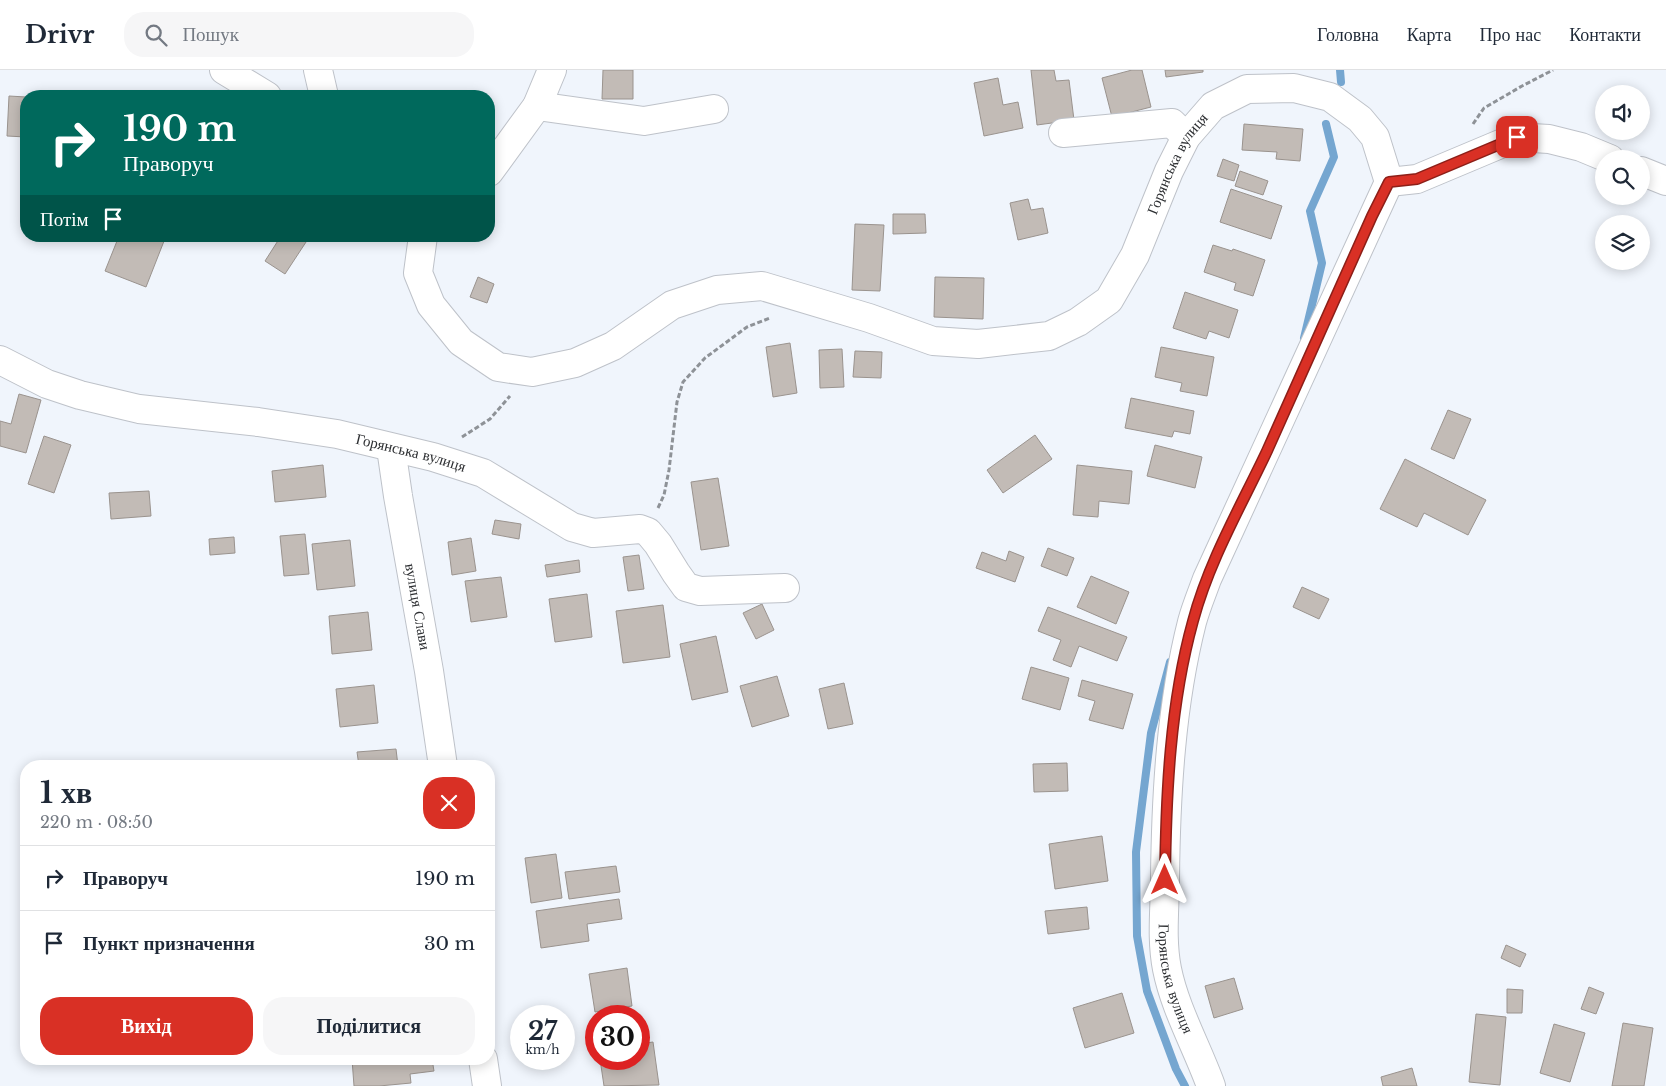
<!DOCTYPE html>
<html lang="uk">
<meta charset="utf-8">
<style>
body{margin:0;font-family:"Libre Baskerville",serif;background:#f6f6f7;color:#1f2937;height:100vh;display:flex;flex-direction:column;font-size:19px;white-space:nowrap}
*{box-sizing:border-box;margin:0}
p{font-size:16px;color:#747a83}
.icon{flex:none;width:28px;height:28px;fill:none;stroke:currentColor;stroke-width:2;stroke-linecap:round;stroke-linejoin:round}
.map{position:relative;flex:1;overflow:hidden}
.side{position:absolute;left:20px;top:690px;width:475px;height:305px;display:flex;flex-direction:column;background:#fff;border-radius:20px;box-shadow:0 2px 12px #0003}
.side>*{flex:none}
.hud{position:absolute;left:20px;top:20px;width:475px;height:152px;border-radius:20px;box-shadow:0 2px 12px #0003;background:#00695c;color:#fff;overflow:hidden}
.tools{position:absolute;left:1595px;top:15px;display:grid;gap:10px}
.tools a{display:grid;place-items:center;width:55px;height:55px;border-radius:50%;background:#fff;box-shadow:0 2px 12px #0003;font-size:25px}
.speed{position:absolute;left:510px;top:935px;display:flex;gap:10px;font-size:25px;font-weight:700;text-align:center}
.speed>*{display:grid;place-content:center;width:65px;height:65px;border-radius:50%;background:#fff;box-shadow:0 2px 12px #0003;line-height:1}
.speed small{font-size:12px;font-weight:400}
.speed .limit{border:8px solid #d22;background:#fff;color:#111}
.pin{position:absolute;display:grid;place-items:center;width:42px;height:42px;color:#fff;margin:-21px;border-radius:10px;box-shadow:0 2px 8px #0006}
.me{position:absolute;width:55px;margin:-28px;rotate:0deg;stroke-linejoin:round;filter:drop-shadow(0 0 4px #0008)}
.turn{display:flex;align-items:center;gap:18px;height:105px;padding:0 20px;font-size:22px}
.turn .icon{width:65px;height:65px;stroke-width:2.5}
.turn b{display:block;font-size:35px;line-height:42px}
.then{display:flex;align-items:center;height:48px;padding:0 20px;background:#0003;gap:10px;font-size:19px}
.round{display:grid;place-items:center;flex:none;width:52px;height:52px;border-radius:20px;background:#f6f6f7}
.head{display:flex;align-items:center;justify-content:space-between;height:85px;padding:0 20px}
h1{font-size:30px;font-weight:800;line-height:38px}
.action{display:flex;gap:10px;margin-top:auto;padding:10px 20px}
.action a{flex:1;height:58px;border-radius:20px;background:#d93025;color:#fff;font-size:20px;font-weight:800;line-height:58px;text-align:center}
.action a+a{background:#f6f6f7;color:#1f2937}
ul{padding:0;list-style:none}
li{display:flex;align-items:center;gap:15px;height:65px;padding:0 20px;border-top:1px solid #e0e1e3}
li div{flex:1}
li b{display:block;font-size:19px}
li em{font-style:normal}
header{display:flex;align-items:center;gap:30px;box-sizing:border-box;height:70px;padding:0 25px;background:#fff;border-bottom:1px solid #e0e1e3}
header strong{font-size:24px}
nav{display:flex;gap:28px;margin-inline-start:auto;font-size:18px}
.search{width:350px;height:45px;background:#f6f6f7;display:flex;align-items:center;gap:12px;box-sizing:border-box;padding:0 18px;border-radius:20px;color:#747a83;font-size:19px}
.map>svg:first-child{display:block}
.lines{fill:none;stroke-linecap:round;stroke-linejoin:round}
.stream{stroke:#75a6d0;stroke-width:8}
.building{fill:#c2bbb6;stroke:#9a938e}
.minor-casing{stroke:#bec2c9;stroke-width:30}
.path{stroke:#8e9297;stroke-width:3;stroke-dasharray:5 2.5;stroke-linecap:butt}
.minor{stroke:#fff;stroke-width:28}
.route-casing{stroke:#8d1f18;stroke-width:12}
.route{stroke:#d93025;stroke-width:9}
.labels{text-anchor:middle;stroke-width:4.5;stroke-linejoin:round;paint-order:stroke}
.street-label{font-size:15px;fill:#2d2f32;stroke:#fff}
</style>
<header>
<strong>Drivr</strong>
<div class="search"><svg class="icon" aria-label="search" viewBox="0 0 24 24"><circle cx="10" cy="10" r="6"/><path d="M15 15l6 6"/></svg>Пошук</div>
<nav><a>Головна</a><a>Карта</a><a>Про нас</a><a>Контакти</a></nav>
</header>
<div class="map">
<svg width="1666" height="1016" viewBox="0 0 1666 1016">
<rect width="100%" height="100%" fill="#f0f5fc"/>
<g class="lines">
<path class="stream" d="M1340,0l1,12
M1304,268l18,-75 -12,-52 24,-54 -8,-33
M1170,592l-19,71 -15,119 1,84 10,55 29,78 9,17"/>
</g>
<path class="building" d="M603,0h30v29h-31z
M1031,0h23l2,11 13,-1 5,40 -37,5z
M1132,0h10l9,37 -39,10 -10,-39z
M1165,0h38v2l-37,5z
M998,8l5,27 15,-3 5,26 -39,8 -10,-53z
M9,26l17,1v40l-19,-1z
M1244,54l59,5 -3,32 -24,-2 1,-7 -35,-2z
M1223,89l16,6 -5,16 -17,-5z
M1240,101l28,10 -5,14 -28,-9z
M1231,119l51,17 -11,33 -51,-17z
M1028,129l3,11 12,-2 5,25 -30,7 -8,-37z
M893,144h32l1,19 -33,1z
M855,154l29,1 -4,66 -28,-1z
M119,166h47l-20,51 -41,-16z
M281,166h29l-25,38 -20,-13z
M1213,175l19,6 1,-2 32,11 -12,36 -19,-6 2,-7 -32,-11z
M478,207l16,7 -7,19 -17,-6z
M935,207l49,1 -1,41 -49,-2z
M1185,222l53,18 -9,28 -20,-7 -3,8 -33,-11z
M790,273l7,50 -24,4 -7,-50z
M1161,277l53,10 -7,39 -27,-5 2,-8 -27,-6z
M842,279l2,38 -24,1 -1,-38z
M855,281l27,1 -1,26 -28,-1z
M19,324l22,6 -15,53 -26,-7v-25l11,3z
M1131,328l63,13 -4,23 -16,-3 -2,6 -47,-9z
M1448,340l23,9 -17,40 -23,-10z
M1035,365l17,24 -49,34 -16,-23z
M44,366l27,9 -17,48 -26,-9z
M1155,375l47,12 -7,31 -48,-12z
M1405,389l81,41 -18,35 -44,-22 -7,14 -37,-18z
M323,395l3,32 -51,5 -3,-31z
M1077,395l55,6 -3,33 -30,-3 -1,16 -25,-2z
M718,408l11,68 -28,4 -10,-68z
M149,421l2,25 -40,3 -2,-26z
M495,450l26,4 -2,15 -27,-5z
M305,464l4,40 -25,2 -4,-40z
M234,467l1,16 -25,2 -1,-16z
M471,468l5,33 -24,4 -4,-33z
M350,470l5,46 -38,4 -5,-46z
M1048,478l26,10 -7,18 -26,-10z
M1009,481l15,6 -9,25 -39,-14 6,-16 24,9z
M639,485l5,34 -16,2 -5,-34z
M579,490l1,12 -33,5 -2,-12z
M1091,506l38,16 -13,32 -39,-17z
M501,507l6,40 -36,5 -6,-41z
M1302,517l27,12 -10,20 -26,-12z
M587,524l5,43 -37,5 -6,-43z
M762,534l12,26 -18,9 -13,-26z
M663,535l7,52 -47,6 -7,-52z
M1048,537l79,30 -10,24 -38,-15 -8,21 -18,-7 8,-20 -23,-9z
M368,542l4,38 -40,4 -3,-38z
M716,566l12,56 -36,8 -12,-56z
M1031,597l38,11 -9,32 -38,-11z
M777,606l12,40 -37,11 -12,-41z
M1082,610l51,14 -10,35 -34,-9 6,-19 -17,-5z
M844,613l9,41 -25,5 -9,-40z
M374,615l4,38 -38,4 -4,-38z
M396,679l2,17h-39l-2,-14z
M1067,693l1,28 -34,1 -1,-28z
M1102,766l6,45 -53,8 -6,-45z
M556,784l6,44 -31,5 -6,-45z
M616,796l4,26 -51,7 -4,-27z
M619,829l3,20 -35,5 2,17 -48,7 -5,-37z
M1087,837l2,22 -41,5 -3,-23z
M1506,875l20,9 -6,13 -19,-9z
M627,898l5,38 -37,6 -6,-38z
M1234,908l9,31 -29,9 -9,-32z
M1589,917l15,6 -8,21 -15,-5z
M1507,919l16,1 -1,23h-15z
M1122,923l12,40 -49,15 -12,-40z
M1476,944l30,3 -6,68 -31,-3z
M1623,953l30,5 -9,58h-32z
M1554,954l31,9 -15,49 -30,-9z
M653,972l6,43 -55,1 -4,-27h39v-15z
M352,989h80l2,12 -24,3 1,9 -32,3h-25z
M1412,998l5,18h-34l-2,-9z"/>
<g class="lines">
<defs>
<g id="minor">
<path d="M224,0l43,26"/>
<path d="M318,0l6,26"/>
<path d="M537,36l107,15 70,-12"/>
<path d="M1063,63l109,-10 14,14"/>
<path d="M1641,101l25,10"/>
<path d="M489,102l48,-66 15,-36"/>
<path d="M1389,112l28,-3 100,-42 32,2 32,8 29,12"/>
<path id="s1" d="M423,166l-5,37 13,32 30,37 37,25 34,5 43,-9 38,-17 59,-41 45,-15 45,-4 107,32 64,23 45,3 71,-8 29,-14 31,-22 26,-45 34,-84 17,-34 27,-31 34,-17 47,-1 36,9 30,22 15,18 14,45 -182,397c-5,14 -11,28 -15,43 -21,83 -26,170 -27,256 0,30 -4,61 2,91 8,40 30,78 44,117"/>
<path id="s2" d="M0,290l47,24 33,11 59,14 119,13 79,12 96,23 50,16 89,54 21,6 47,-4 8,3 10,12 18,29 10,14 14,4 85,-3"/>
<path id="s3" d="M391,378l7,48 31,175 14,95"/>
<path d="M483,989l4,27"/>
</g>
</defs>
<use href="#minor" class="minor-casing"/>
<path class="path" d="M1473,54l11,-16 38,-22 31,-16
M462,367l28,-18 20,-23
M658,438l6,-13 5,-25 8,-68 6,-20 22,-24 42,-31 23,-9"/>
<use href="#minor" class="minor"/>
</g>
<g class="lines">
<defs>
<path id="route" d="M1165,810c1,-87 5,-176 28,-259 16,-60 48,-115 74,-170 35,-78 70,-157 105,-235l17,-34 28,-3 100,-42"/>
</defs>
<use href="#route" class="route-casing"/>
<use href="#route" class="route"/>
</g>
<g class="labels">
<g class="street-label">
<text dy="5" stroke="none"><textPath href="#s1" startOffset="968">Горянська вулиця</textPath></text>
<text dy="5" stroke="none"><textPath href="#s2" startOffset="424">Горянська вулиця</textPath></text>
<text dy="5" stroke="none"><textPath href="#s3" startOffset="161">вулиця Слави</textPath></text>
<text dy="5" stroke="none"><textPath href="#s1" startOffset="2109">Горянська вулиця</textPath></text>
</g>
</g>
</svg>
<div class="tools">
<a><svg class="icon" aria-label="sound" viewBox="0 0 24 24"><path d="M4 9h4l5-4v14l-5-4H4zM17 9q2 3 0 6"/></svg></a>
<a><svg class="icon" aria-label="search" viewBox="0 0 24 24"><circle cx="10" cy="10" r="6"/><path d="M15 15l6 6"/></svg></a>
<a><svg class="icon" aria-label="layers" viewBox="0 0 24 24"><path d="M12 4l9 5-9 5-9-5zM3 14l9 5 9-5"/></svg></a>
</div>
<div class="speed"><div>27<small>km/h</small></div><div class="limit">30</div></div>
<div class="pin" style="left:1517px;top:67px;background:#d93025"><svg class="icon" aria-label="arrive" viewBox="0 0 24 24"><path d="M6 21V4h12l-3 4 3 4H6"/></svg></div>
<svg class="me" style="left:1165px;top:810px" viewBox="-20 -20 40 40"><path d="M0-17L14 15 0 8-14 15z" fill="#d93025" stroke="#fff" stroke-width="4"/></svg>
<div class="hud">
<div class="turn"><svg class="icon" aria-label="right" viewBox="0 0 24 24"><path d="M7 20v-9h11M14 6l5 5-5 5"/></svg><div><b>190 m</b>Праворуч</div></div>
<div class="then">Потім<svg class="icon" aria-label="arrive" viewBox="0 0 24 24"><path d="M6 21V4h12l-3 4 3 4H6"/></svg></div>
</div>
<section class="side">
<div class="head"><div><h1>1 хв</h1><p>220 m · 08:50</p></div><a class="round" style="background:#d93025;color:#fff"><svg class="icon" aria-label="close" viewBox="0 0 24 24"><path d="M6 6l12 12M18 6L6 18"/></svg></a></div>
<ul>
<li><svg class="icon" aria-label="right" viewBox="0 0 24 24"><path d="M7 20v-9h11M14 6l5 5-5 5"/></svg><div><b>Праворуч</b></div><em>190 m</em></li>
<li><svg class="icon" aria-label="arrive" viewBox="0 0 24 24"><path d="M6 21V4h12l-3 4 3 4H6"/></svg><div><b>Пункт призначення</b></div><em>30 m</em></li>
</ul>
<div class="action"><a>Вихід</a><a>Поділитися</a></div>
</section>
</div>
